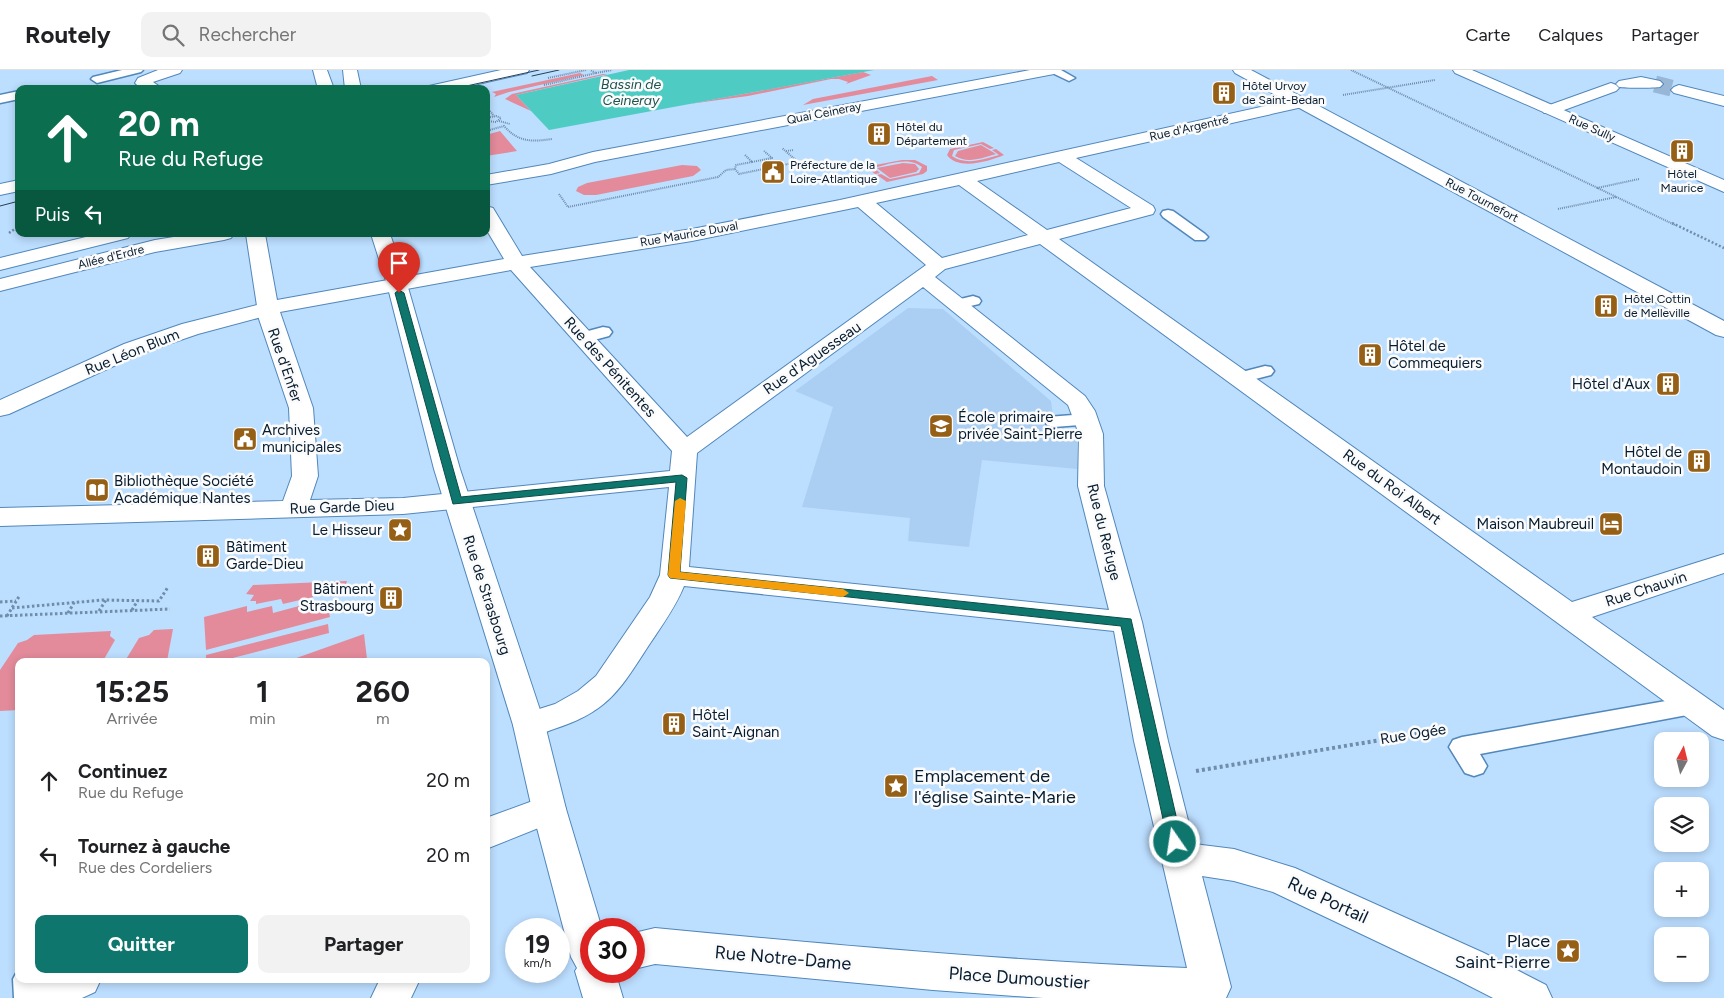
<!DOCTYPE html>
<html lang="fr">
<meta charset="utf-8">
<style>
body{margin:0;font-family:Figtree,sans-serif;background:#f2f2f2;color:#202124;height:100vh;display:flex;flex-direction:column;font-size:19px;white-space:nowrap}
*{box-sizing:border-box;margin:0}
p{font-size:16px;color:#757577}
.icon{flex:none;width:28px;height:28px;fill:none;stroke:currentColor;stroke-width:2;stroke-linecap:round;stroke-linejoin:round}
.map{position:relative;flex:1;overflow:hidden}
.side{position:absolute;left:15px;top:588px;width:475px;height:325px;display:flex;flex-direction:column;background:#fff;border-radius:10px;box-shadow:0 2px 8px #0003}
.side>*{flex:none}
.guide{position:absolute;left:15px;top:15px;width:475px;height:152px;border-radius:10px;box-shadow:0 2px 8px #0003;background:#0b6e4f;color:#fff;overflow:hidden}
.needle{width:32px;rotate:7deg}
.tools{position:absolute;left:1654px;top:662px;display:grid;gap:10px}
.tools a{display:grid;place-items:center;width:55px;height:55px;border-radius:10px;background:#fff;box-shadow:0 2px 8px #0003;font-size:25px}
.speed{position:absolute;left:505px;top:848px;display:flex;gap:10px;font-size:25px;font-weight:700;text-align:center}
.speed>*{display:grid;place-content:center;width:65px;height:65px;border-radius:50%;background:#fff;box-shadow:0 2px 8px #0003;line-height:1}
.speed small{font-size:12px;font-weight:400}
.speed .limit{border:8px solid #d22;background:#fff;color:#111}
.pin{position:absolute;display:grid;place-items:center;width:42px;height:42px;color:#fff;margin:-51px -21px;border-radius:50% 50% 50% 0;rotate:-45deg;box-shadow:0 0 5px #0007}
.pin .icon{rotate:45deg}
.me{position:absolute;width:55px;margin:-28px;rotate:347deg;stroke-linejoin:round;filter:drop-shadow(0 0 4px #0008)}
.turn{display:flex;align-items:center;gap:18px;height:105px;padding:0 20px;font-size:22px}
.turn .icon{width:65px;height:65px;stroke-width:2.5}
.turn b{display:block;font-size:35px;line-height:42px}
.then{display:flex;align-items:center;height:48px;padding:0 20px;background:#0003;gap:10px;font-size:19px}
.eta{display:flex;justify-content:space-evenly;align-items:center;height:85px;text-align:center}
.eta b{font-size:30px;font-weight:700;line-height:35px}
.button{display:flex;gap:10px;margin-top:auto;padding:10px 20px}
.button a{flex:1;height:58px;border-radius:10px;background:#0f766e;color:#fff;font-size:20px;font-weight:700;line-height:58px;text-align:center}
.button a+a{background:#f2f2f2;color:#202124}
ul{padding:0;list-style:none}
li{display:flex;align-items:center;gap:15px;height:75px;padding:0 20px}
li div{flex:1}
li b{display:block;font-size:19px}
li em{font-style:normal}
header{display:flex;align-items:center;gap:30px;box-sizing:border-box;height:70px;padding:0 25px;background:#fff;border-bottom:1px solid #e0e0e0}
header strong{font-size:24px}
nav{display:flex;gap:28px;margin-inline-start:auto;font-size:18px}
.search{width:350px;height:45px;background:#f2f2f2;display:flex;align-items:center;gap:12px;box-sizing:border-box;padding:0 18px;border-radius:10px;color:#757577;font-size:19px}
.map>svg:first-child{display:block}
.built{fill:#abcff3}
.green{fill:#e38b9b}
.water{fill:#4eccc3}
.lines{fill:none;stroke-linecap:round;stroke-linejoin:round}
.minor-tunnel{stroke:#98b7d6;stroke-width:17;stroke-dasharray:17 8;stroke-linecap:butt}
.service-casing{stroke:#5187ba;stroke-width:3}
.pedestrian-casing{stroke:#5187ba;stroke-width:2}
.minor-casing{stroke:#5187ba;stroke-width:2}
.secondary-casing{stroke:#5187ba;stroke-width:2}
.path-far3{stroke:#708da9;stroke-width:2;stroke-dasharray:1 1;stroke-linecap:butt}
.path-far2{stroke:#708da9;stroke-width:2.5;stroke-dasharray:2 2;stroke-linecap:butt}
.path-far1{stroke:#708da9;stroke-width:3;stroke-dasharray:2.5 2.5;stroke-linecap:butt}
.path{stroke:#708da9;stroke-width:4;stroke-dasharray:3 3;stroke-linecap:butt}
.service{fill:#fff;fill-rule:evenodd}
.pedestrian{fill:#fff;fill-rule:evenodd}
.minor{fill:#fff;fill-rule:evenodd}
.secondary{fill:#fff;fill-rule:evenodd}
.tram{stroke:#284056;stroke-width:1}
.route{fill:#0f766e;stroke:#0a4d48}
.slow{fill:#f59e0b}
.labels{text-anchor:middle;stroke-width:5;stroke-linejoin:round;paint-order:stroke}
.far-poi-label{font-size:12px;fill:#061c30;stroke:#fbfbfb;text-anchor:start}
.far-street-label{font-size:12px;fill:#061c30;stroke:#fbfbfb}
.far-water-label{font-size:14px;font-style:italic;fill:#1d524e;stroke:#fbfbfb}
.poi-label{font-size:15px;fill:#061c30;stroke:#fbfbfb;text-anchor:start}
.street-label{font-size:15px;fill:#061c30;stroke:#fbfbfb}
.near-poi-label{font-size:18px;fill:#061c30;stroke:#fbfbfb;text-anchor:start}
.near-street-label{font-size:18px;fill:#061c30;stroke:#fbfbfb}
</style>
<header>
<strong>Routely</strong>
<div class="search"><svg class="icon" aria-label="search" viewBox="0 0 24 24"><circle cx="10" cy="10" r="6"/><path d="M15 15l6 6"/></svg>Rechercher</div>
<nav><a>Carte</a><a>Calques</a><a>Partager</a></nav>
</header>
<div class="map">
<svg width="1724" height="928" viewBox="0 0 1724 928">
<rect width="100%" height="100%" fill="#bcdeff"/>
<path class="built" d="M908,238l35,1 108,92 4,30 22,3v35l-95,-9 -13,87 -61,-6 2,-23 -108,-11 31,-100 -38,-16z"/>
<path class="green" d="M863,2l8,3 -25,9 2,-2 -9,-3h-8l-83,17 -59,8z
M580,3l4,2 -75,17 -15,5 2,-3 -4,-2z
M603,4h5l-92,21 15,16 -26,-12 7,-5z
M932,6l6,4 -135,25 10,-6z
M500,61l17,20 -31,5v-21z
M983,72l11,6 -4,1 -9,-5 -27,6 -2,6c14,10 32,3 47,-1l-7,-5 4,-1 8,6c-14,6 -46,16 -57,0l3,-6z
M981,75l15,9c-14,4 -28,10 -41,2l3,-5z
M902,90h13l12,6v5l-4,3 -36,8 -10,-7 4,-1 9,5 29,-6 3,-6c-13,-11 -34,-3 -48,1l6,5 -5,1 -6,-5 1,-3z
M903,93l12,1 4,5 -3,3 -26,6 -13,-10z
M682,95l15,1 4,4 -8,6 -97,19h-12l-8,-4 2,-4 9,-4z
M347,511l-2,6 -32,6v4l-30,7 -2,-5 -25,5v-3h-6l4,-6 -8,-1 7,-9z
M314,532l1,9 13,-4 2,10 -124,33 -2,-33 43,-11v6l25,-6 1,7z
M328,554l1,9 -108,28h-15v-6z
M173,559l-6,32h-42l14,-23 10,-3 5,-5z
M111,561l-1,5 5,4 -12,21h-84v49l-19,1v-41l18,-27 9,-3 7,-5z
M364,564l3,25 -23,2h-56z"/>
<path class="water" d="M629,0h245l-325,60 -33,-35z"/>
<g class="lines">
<path class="minor-tunnel" d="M1655,14l24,6"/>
<defs>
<path id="service" d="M122,0h21l-2,2 -44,11 -6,-4 2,-2z
M1046,0h15l14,8 -6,3z
M19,21v8l-19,4v-8z
M1168,140l5,1 32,23 3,3 -3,3h-10l-32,-23 -2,-3 2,-3z
M973,226l6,2 2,3 -2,3 -21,5 -6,-2 -2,-3 2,-3z
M603,257l6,1 3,4 -3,4 -26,7 -6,-1 -3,-4 3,-4z
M1265,296l6,1 3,4 -3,4 -31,8 -6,-1 -3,-4 3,-4z
M1086,344l7,2 2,4 -2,4 -39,3 -7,-2 -2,-4 2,-4z
M1694,626l9,2 3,7 -3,7 -223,42 7,12 -4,7 -9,3 -9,-3 -16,-26 4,-7 9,-3z
M19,898v11h24l3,19h-32l-1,-19z"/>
<path id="pedestrian" d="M501,0h28l-2,3 -71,16h-30l3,-3z
M19,110v11l-19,4v-11z
M192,164h42l-3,4 -7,2 -69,12 -155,39v-12l155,-39z
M269,232l8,1 3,5 -3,5 -79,21 -58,20 -131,60 -9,2v-16l124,-56 58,-20z
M549,725l12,4 5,10 -5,10 -75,30v-31z
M38,909h63l-6,13 -13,6h-64l6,-13z
M380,909h40l-9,19h-40z"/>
<path id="minor" d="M158,0h24l-2,3 -27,9 10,7c-10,0 -21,2 -28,-6l3,-5z
M1641,7l19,4 3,3 -3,3c-4,1 -37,1 -41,0l-3,-3 3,-3z
M1611,13l5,2 3,3 -3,3 -60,22h-12l-2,-3 2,-3z
M1679,15l45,11v10l-50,-13 -3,-3 3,-3z
M1301,28l6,2 2,3 -2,3 -231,52 77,48 2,4 -2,4 -94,25 513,363 152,-48v19l-132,44 132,93v30l-12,-4 -672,-492 -95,25 -10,8 150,119 10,15 8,23 1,52 38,136 26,119 26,103 40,5 61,19 189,85 62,32 6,13h-59l-37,-19 -183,-87 -39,-11 -32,-5 29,111 -5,11h-183l-110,-8 -278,-26 -21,5v-36l21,-5c177,17 354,33 532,40l-53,-227 -20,-110 -430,-45c-8,20 -21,38 -33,56 -31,47 -41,69 -97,87 -14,5 -21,10 -37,5l-4,-9 4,-9 38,-12 23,-13 18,-15 54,-79 10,-22 9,-88 -266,27 -403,12v-18l283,-7 9,-25 -3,-68 -30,-89 -13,-85h19l12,66 227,-41 -18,-30v-23l7,2 29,48 170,-27 148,-29zM1059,92l72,46 -84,22 -70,-49zM959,115l69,50 -86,23 -66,-55zM858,137l68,58 -239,172 -157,-170 162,-26zM511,200l161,181 -2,20 -267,27 -93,2 8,-24 -5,-68 -33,-96zM923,217l145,118 11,29 -1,52 31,124 -420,-43 8,-114z
M98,164h33l-3,4 -128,32v-12z"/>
<path id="secondary" d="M313,0h14l7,19h-16z
M343,0h14l4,19h-16z
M1030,0h31l-2,3 -5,1 -459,88 -44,12 -65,11v-10l63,-11 44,-12z
M1233,0h18l473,251v16l-8,-2 -481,-262z
M1453,0h19l252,110v12l-269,-119z
M371,164h19l17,50 53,185 85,256 21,84 36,120h-11v42h24l8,27h-40l-8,-27 2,-3 -6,-11 -39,-148 -19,-84 -79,-256 -47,-185z"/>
</defs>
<use href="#service" class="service-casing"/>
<use href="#pedestrian" class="pedestrian-casing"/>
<use href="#minor" class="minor-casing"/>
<use href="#secondary" class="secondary-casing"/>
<path class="path-far3" d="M1351,0l324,155
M596,3l16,-3
M548,8l38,-8
M544,15l52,-12 -6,-3
M1343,25l92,-15
M490,41l4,5
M486,48l10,-2 5,2 -5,4 -10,-1
M499,51l11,3
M486,61l18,-5c14,16 27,16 48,13
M786,81l8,-1
M745,85l7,7 20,-4 -8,-7
M735,99l4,5 59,-12 -16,-14
M1597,118l42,-9
M559,124l9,13 150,-30 8,-7 9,-1 1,-4 16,-3
M1558,139l58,-12"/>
<path class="path-far2" d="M1672,153l52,25
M9,163l10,-7"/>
<path class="path-far1" d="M0,532l16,-1
M12,538l91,-8 56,1 9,-14
M132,540l6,-10
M99,541l7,-11
M68,543l7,-12
M0,546l170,-7
M7,546l13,-21"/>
<path class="path" d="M1196,701l238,-40"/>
<use href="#service" class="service"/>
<use href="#pedestrian" class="pedestrian"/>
<use href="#minor" class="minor"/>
<use href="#secondary" class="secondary"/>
<path class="tram" d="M532,6l27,-6
M453,19l86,-19
M0,136l19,-5"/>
</g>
<path class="route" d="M399,220l5,3 57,204 221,-22 5,3 -7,94 451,47 51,223 -2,4 -5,2 -5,-2 -2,-4 -47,-216 -451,-48 -2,-3 8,-93 -223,22 -58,-211z"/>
<path class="slow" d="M680,428l6,3 -6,71 163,17 6,4 -6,4 -173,-19 -2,-3 7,-74z"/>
<defs>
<symbol id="building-square" viewBox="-11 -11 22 22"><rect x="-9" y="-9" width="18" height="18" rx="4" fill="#955f16" stroke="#fbfbfb"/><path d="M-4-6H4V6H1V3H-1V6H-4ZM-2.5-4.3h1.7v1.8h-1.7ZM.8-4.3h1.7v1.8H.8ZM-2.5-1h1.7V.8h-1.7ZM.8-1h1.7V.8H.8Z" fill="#fff"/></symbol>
<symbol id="civic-square" viewBox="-11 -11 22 22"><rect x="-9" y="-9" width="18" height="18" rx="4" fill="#955f16" stroke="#fbfbfb"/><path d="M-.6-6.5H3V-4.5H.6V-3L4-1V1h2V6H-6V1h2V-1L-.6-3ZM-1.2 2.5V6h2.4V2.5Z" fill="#fff"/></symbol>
<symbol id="school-square" viewBox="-11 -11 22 22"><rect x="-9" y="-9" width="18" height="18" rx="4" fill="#955f16" stroke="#fbfbfb"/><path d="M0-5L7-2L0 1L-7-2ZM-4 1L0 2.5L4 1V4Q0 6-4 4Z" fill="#fff"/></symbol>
<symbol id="library-square" viewBox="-11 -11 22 22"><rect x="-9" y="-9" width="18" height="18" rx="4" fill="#955f16" stroke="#fbfbfb"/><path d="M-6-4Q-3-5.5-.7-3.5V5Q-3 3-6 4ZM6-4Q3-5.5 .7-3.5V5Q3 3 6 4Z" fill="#fff"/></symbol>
<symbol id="hotel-square" viewBox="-11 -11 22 22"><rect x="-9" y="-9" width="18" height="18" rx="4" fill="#955f16" stroke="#fbfbfb"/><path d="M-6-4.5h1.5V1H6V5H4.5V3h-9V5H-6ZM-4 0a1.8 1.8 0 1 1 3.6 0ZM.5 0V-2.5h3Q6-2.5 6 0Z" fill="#fff"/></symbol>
<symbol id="sight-square" viewBox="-11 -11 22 22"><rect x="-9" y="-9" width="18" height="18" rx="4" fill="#955f16" stroke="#fbfbfb"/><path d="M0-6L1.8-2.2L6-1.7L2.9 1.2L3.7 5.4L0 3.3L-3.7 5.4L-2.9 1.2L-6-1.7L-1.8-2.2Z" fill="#fff"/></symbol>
</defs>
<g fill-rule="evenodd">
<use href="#building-square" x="1210" y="9" width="28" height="28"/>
<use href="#building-square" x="865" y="50" width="28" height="28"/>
<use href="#building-square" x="1668" y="67" width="28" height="28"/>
<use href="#civic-square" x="759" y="88" width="28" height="28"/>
<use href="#building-square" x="1592" y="222" width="28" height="28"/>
<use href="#building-square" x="1356" y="271" width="28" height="28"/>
<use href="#building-square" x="1654" y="300" width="28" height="28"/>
<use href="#school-square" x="927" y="342" width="28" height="28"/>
<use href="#civic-square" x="231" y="355" width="28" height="28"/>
<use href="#building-square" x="1685" y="377" width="28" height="28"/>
<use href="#library-square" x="83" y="406" width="28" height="28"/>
<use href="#hotel-square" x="1597" y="440" width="28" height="28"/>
<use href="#sight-square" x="386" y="446" width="28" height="28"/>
<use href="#building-square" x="194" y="472" width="28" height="28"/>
<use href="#building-square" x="377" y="514" width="28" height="28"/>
<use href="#building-square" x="660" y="640" width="28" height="28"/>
<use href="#sight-square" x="882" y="702" width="28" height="28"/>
<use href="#sight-square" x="1554" y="867" width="28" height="28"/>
</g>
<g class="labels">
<g class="far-poi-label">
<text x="1242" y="20">Hôtel Urvoy<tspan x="1242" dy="14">de Saint-Bedan</tspan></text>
<text x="896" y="61">Hôtel du<tspan x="896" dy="14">Département</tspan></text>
<text x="790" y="99">Préfecture de la<tspan x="790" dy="14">Loire-Atlantique</tspan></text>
<text x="1682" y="108" text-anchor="middle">Hôtel<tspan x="1682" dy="14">Maurice</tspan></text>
<text x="1624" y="233">Hôtel Cottin<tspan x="1624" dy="14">de Melleville</tspan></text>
</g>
<g class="far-street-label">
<text transform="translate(824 43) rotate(-11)" y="4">Quai Ceineray</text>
<text transform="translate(1189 58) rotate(-13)" y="4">Rue d'Argentré</text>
<text transform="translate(1592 58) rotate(24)" y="4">Rue Sully</text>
<text transform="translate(1482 130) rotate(28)" y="4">Rue Tournefort</text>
<text transform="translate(689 164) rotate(-10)" y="4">Rue Maurice Duval</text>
<text transform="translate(111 187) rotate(-14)" y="4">Allée d'Erdre</text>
</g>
<g class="far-water-label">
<text x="631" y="19">Bassin de<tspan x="631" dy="16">Ceineray</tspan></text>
</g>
<g class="poi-label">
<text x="1388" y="281">Hôtel de<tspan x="1388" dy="17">Commequiers</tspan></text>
<text x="1650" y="319" text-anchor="end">Hôtel d'Aux</text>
<text x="958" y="352">École primaire<tspan x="958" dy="17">privée Saint-Pierre</tspan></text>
<text x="262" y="365">Archives<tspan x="262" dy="17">municipales</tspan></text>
<text x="1682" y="387" text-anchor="end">Hôtel de<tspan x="1682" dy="17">Montaudoin</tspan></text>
<text x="114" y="416">Bibliothèque Société<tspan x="114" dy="17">Académique Nantes</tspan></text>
<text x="1594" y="459" text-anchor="end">Maison Maubreuil</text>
<text x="382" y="465" text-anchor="end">Le Hisseur</text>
<text x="226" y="482">Bâtiment<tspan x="226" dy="17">Garde-Dieu</tspan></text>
<text x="374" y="524" text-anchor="end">Bâtiment<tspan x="374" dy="17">Strasbourg</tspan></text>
<text x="692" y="650">Hôtel<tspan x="692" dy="17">Saint-Aignan</tspan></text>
</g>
<g class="street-label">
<text transform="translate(132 282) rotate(-22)" y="5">Rue Léon Blum</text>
<text transform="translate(812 288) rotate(-35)" y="5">Rue d'Aguesseau</text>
<text transform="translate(285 295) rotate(71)" y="5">Rue d'Enfer</text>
<text transform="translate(610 297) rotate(48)" y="5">Rue des Pénitentes</text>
<text transform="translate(1392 417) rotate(36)" y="5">Rue du Roi Albert</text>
<text transform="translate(342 437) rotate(-2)" y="5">Rue Garde Dieu</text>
<text transform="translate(1104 462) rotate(76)" y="5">Rue du Refuge</text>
<text transform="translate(1646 519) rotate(-18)" y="5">Rue Chauvin</text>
<text transform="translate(487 525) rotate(72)" y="5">Rue de Strasbourg</text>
<text transform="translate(1413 664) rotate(-9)" y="5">Rue Ogée</text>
</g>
<g class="near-poi-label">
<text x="914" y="712">Emplacement de<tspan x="914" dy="21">l'église Sainte-Marie</tspan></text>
<text x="1550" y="877" text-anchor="end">Place<tspan x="1550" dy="21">Saint-Pierre</tspan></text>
</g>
<g class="near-street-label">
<text transform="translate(1328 830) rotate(25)" y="6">Rue Portail</text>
<text transform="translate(783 888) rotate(5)" y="6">Rue Notre-Dame</text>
<text transform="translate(1019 908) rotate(4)" y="6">Place Dumoustier</text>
</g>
</g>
</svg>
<div class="tools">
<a><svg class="needle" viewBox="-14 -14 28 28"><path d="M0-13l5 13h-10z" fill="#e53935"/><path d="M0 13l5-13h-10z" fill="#757577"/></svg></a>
<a><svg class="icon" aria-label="layers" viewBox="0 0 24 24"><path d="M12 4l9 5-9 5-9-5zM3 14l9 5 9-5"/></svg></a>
<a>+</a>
<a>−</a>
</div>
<div class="speed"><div>19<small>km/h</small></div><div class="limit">30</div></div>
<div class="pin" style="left:399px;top:223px;background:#d93025"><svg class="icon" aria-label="arrive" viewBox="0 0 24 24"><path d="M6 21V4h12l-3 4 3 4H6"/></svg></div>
<svg class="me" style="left:1175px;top:772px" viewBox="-20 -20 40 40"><circle r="17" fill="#0f766e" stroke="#fff" stroke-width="3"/><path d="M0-11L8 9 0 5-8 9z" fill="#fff"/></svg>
<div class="guide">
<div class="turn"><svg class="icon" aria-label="ahead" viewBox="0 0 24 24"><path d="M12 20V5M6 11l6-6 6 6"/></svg><div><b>20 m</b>Rue du Refuge</div></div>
<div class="then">Puis<svg class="icon" aria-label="left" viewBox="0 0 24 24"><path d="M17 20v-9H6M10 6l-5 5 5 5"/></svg></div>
</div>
<section class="side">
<div class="eta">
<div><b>15:25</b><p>Arrivée</p></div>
<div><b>1</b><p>min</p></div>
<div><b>260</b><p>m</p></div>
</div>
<ul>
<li><svg class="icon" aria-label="ahead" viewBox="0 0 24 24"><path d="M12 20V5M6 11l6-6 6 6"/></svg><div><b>Continuez</b><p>Rue du Refuge</p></div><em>20 m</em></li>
<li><svg class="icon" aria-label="left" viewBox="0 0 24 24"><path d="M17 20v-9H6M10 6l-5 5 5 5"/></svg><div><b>Tournez à gauche</b><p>Rue des Cordeliers</p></div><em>20 m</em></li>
</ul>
<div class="button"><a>Quitter</a><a>Partager</a></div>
</section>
</div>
